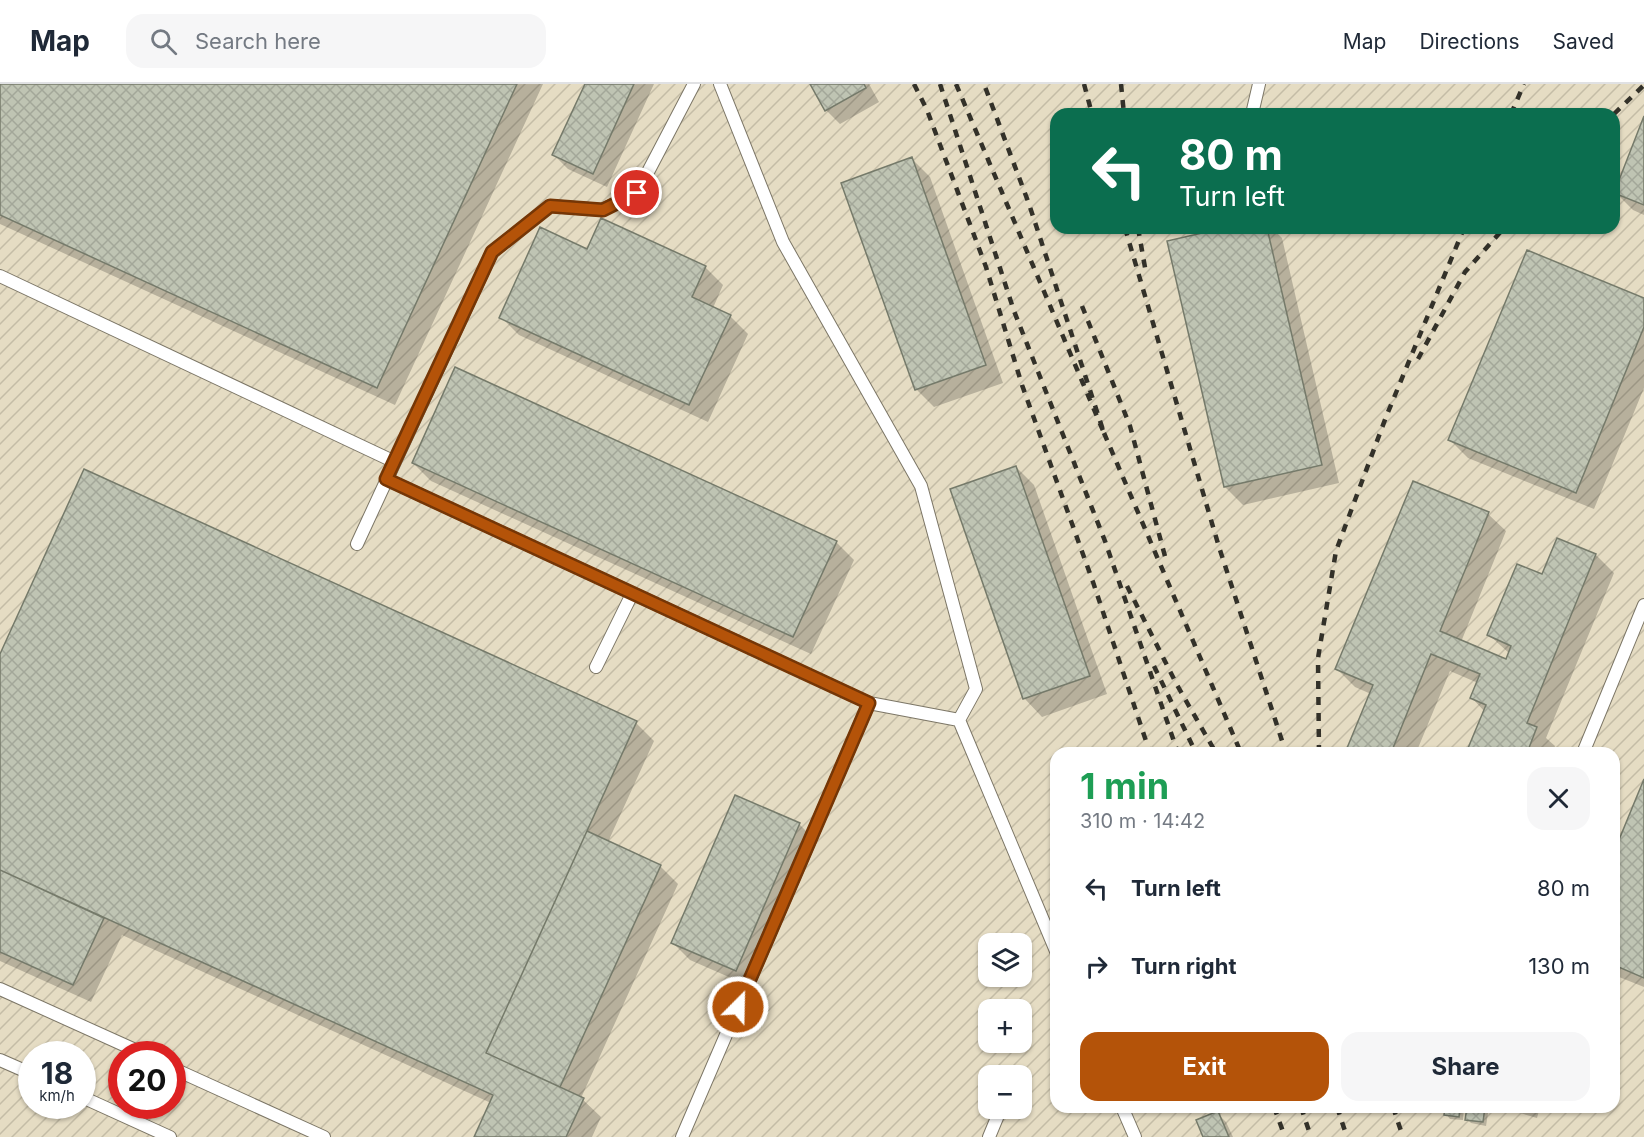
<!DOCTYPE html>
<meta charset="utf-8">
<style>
body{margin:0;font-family:Inter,sans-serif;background:#f6f6f7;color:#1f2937;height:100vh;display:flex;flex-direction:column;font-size:22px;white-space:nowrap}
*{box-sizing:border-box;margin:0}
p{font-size:20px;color:#747a83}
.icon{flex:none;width:33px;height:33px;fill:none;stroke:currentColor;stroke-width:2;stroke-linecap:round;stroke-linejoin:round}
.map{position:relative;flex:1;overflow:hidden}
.side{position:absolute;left:1050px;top:663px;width:570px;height:366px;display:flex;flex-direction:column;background:#fff;border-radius:18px;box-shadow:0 2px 4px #0004}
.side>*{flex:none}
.banner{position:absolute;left:1050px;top:24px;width:570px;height:126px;border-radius:18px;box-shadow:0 2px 4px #0004;background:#0b6e4f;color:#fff;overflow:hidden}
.buttons{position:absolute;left:978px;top:849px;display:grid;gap:12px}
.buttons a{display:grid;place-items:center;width:54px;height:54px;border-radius:12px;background:#fff;box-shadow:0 2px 4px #0004;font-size:30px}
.speed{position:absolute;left:18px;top:957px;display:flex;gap:12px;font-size:30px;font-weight:700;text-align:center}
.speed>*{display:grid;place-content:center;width:78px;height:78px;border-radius:50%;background:#fff;box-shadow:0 2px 4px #0004;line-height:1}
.speed small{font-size:15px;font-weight:400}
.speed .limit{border:9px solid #d22;background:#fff;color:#111}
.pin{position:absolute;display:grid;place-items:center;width:51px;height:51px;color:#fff;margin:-26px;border:3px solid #fff;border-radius:50%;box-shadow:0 2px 6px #0007}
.me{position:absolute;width:66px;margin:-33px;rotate:23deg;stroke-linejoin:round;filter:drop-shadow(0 0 4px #0008)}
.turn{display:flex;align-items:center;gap:21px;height:126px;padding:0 30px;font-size:27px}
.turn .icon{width:78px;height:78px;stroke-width:2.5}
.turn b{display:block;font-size:42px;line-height:51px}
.round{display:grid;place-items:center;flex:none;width:63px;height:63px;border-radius:18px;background:#f6f6f7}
.head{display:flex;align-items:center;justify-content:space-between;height:102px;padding:0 30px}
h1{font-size:36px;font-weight:700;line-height:45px;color:#1e9e55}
.action{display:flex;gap:12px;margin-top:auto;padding:12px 30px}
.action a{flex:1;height:69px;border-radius:18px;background:#b45309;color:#fff;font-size:24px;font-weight:700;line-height:69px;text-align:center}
.action a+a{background:#f6f6f7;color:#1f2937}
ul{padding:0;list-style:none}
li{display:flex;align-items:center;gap:18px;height:78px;padding:0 30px}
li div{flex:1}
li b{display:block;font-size:22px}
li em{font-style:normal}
header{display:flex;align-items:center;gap:36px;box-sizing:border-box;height:84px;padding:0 30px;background:#fff;border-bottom:2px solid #e0e1e3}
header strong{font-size:28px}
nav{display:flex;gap:33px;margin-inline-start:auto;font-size:21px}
.search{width:420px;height:54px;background:#f6f6f7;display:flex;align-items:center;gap:15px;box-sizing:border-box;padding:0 21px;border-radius:18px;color:#747a83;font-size:22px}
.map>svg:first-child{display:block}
.industrial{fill:url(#industrial-furrows);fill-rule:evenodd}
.shadow{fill:#0003}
.building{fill:url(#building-cross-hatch);stroke:#757a6a;stroke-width:1.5}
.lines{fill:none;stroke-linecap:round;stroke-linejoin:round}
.lane-casing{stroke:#7c7666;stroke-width:14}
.lane{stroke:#fff;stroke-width:12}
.rail{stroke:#333129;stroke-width:4.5;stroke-dasharray:8 8;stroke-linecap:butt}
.route-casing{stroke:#753606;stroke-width:15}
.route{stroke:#b45309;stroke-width:10}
</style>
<header>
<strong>Map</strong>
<div class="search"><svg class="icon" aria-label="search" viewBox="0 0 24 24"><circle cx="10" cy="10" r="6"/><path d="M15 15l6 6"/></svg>Search here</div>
<nav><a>Map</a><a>Directions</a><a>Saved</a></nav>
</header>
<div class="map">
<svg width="1644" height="1053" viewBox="0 0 1644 1053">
<defs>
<pattern id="industrial-furrows" width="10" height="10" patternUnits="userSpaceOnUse" patternTransform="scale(1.5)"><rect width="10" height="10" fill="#e5dcc3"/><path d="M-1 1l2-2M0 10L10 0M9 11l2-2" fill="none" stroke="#c4bca6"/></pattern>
<pattern id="building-cross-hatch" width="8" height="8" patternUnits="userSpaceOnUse" patternTransform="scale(1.5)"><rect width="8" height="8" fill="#bfc4b3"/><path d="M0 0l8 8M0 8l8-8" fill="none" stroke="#a3a799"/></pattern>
</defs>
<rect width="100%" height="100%" fill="#eee8d6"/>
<path class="industrial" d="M0,0h1644v1053h-1644zM1056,30h558v114h-558zM1056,669h558v354h-558zM988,860h34v32h-34zM988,926h34v32h-34zM32,970h50v52h-50zM122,970h50v52h-50zM988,992h34v32h-34z"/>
<path class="shadow" d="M0,0h543l-148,321 -395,-181z
M587,0h67l-47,103 -39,-18 -14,-14z
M812,0h57l10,18 -39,22 -14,-14z
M1644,36v95l-11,-5 -18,-18z
M912,75l18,18 73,206 -69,24 -18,-18z
M602,136l103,47 18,18 -10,23 17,8 18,18 -40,88 -189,-87 -18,-18 87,-66z
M1231,144h41l10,10 57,245 -96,22 -18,-18z
M1644,216v88l-50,121 -126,-51 -18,-18z
M413,379l423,79 18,18 -43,94 -380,-173z
M1016,383l18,18 73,209 -65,23 -17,-18 -74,-209z
M1414,399l74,31 18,17 -45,111 46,19 3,-7 -21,-19 54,-59 15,-36 38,15 18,18 -68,165 9,8 -3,7h-84l17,-41 -13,-14 6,-15 -28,-12 -34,82h-69l24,-59 -16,-7 -18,-18z
M0,573l636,66 18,18 -46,101 52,24 18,18 -97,214 20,19 -9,20h-116l15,-34 -369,-168 -31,67 -91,-41z
M1644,699v204l-30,-12v-119z
M799,740l18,18 -63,146 -64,-28 -18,-18z
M1447,1023h17l-1,13 -13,-1 -4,-5z
M1468,1023h21l-3,19 -15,-3 -4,-4z
M1500,1023h40l-3,11z
M1217,1029l9,9 7,15h-28z"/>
<path class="building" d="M0,0h517l-140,304 -377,-173z
M585,0h49l-41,90 -41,-19z
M810,0h54l2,4 -41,23z
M1644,32v89l-30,-12z
M912,73l74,208 -71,25 -74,-207z
M601,134l105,48 -14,31 39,18 -42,90 -190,-87 41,-91 47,22z
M1224,144h43l55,237 -98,22 -57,-246z
M1527,166l117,48v29l-68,166 -128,-53z
M455,283l382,174 -44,96 -381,-174z
M1016,382l74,210 -67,23 -73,-210z
M84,385l553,252 -151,332 98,45 -18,39h-92l19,-42 -493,-225v-216z
M1413,397l76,31 -49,119 66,28 5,-13 -24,-11 30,-71 25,10 15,-36 39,16 -69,169 10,4 -10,26h-61l20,-48 -16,-7 10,-24 -49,-20 -40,99h-46l28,-68 -38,-16z
M1644,695v199l-30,-13v-113z
M735,711l65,28 -64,148 -65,-28z
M587,747l74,34 -101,222 -74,-34z
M0,786l104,48 -31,67 -73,-33z
M1445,1023h15l-1,10 -15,-2z
M1467,1023h18l-2,15 -18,-2z
M1218,1027l11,26h-26l-7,-17z"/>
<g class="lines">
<defs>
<path id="lane" d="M720,0l63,158 138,244 55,203 -17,31 97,231
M1252,30l7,-30
M0,192l395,186
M386,395l483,224
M357,460l135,-292 58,-46 52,4 35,-17 57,-109
M596,583l36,-73
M1583,669l61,-148
M0,905l144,65
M0,976l32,14
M172,984l152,69
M82,1013l88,40
M1122,1023l13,30
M682,1053l187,-434 90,17
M989,1053l12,-29"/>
</defs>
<use href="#lane" class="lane-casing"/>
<use href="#lane" class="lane"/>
<path class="rail" d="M914,0l13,26 59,157 36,118 71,197 57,171
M940,0l74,227 91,230 73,212
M956,0l148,349 -75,-229 -45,-120
M1084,0l8,30
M1121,0l3,30
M1511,30l13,-30
M1614,30l30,-29
M1125,144l94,319 67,206
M1138,144l8,45
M1082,222l48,120 36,134
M1418,275l47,-87 39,-44
M1104,349l137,320
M1127,502l50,99 39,68
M1154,582l42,87
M1319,669l-1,-95 18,-107 50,-134 78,-189
M1274,1023l11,30
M1301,1023l10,30
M1337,1023l10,30
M1393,1023l10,30"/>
</g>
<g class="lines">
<defs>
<path id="route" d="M637,109l-34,17 -53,-4 -58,46 -106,227 483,224 -131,304"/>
</defs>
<use href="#route" class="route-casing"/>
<use href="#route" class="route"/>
</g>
</svg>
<div class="buttons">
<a><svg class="icon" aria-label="layers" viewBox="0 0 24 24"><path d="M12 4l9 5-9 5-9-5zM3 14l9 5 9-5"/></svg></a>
<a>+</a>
<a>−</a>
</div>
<div class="speed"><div>18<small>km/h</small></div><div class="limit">20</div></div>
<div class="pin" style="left:637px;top:109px;background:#d93025"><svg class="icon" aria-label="arrive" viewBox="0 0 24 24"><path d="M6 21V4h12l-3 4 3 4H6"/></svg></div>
<svg class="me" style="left:738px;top:923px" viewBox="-20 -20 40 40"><circle r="17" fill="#b45309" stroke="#fff" stroke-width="3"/><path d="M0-11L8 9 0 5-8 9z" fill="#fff"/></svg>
<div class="banner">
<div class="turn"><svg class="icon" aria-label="left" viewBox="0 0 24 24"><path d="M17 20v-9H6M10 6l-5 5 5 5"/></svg><div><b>80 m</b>Turn left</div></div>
</div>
<section class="side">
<div class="head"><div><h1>1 min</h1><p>310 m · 14:42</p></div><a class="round"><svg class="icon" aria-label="close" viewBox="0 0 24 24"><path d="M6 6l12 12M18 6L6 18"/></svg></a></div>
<ul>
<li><svg class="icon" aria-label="left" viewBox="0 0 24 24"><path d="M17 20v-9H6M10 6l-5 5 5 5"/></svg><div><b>Turn left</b></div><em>80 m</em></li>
<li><svg class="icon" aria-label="right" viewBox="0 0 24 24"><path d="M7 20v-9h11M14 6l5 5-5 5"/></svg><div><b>Turn right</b></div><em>130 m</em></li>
</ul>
<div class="action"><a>Exit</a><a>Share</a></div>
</section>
</div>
